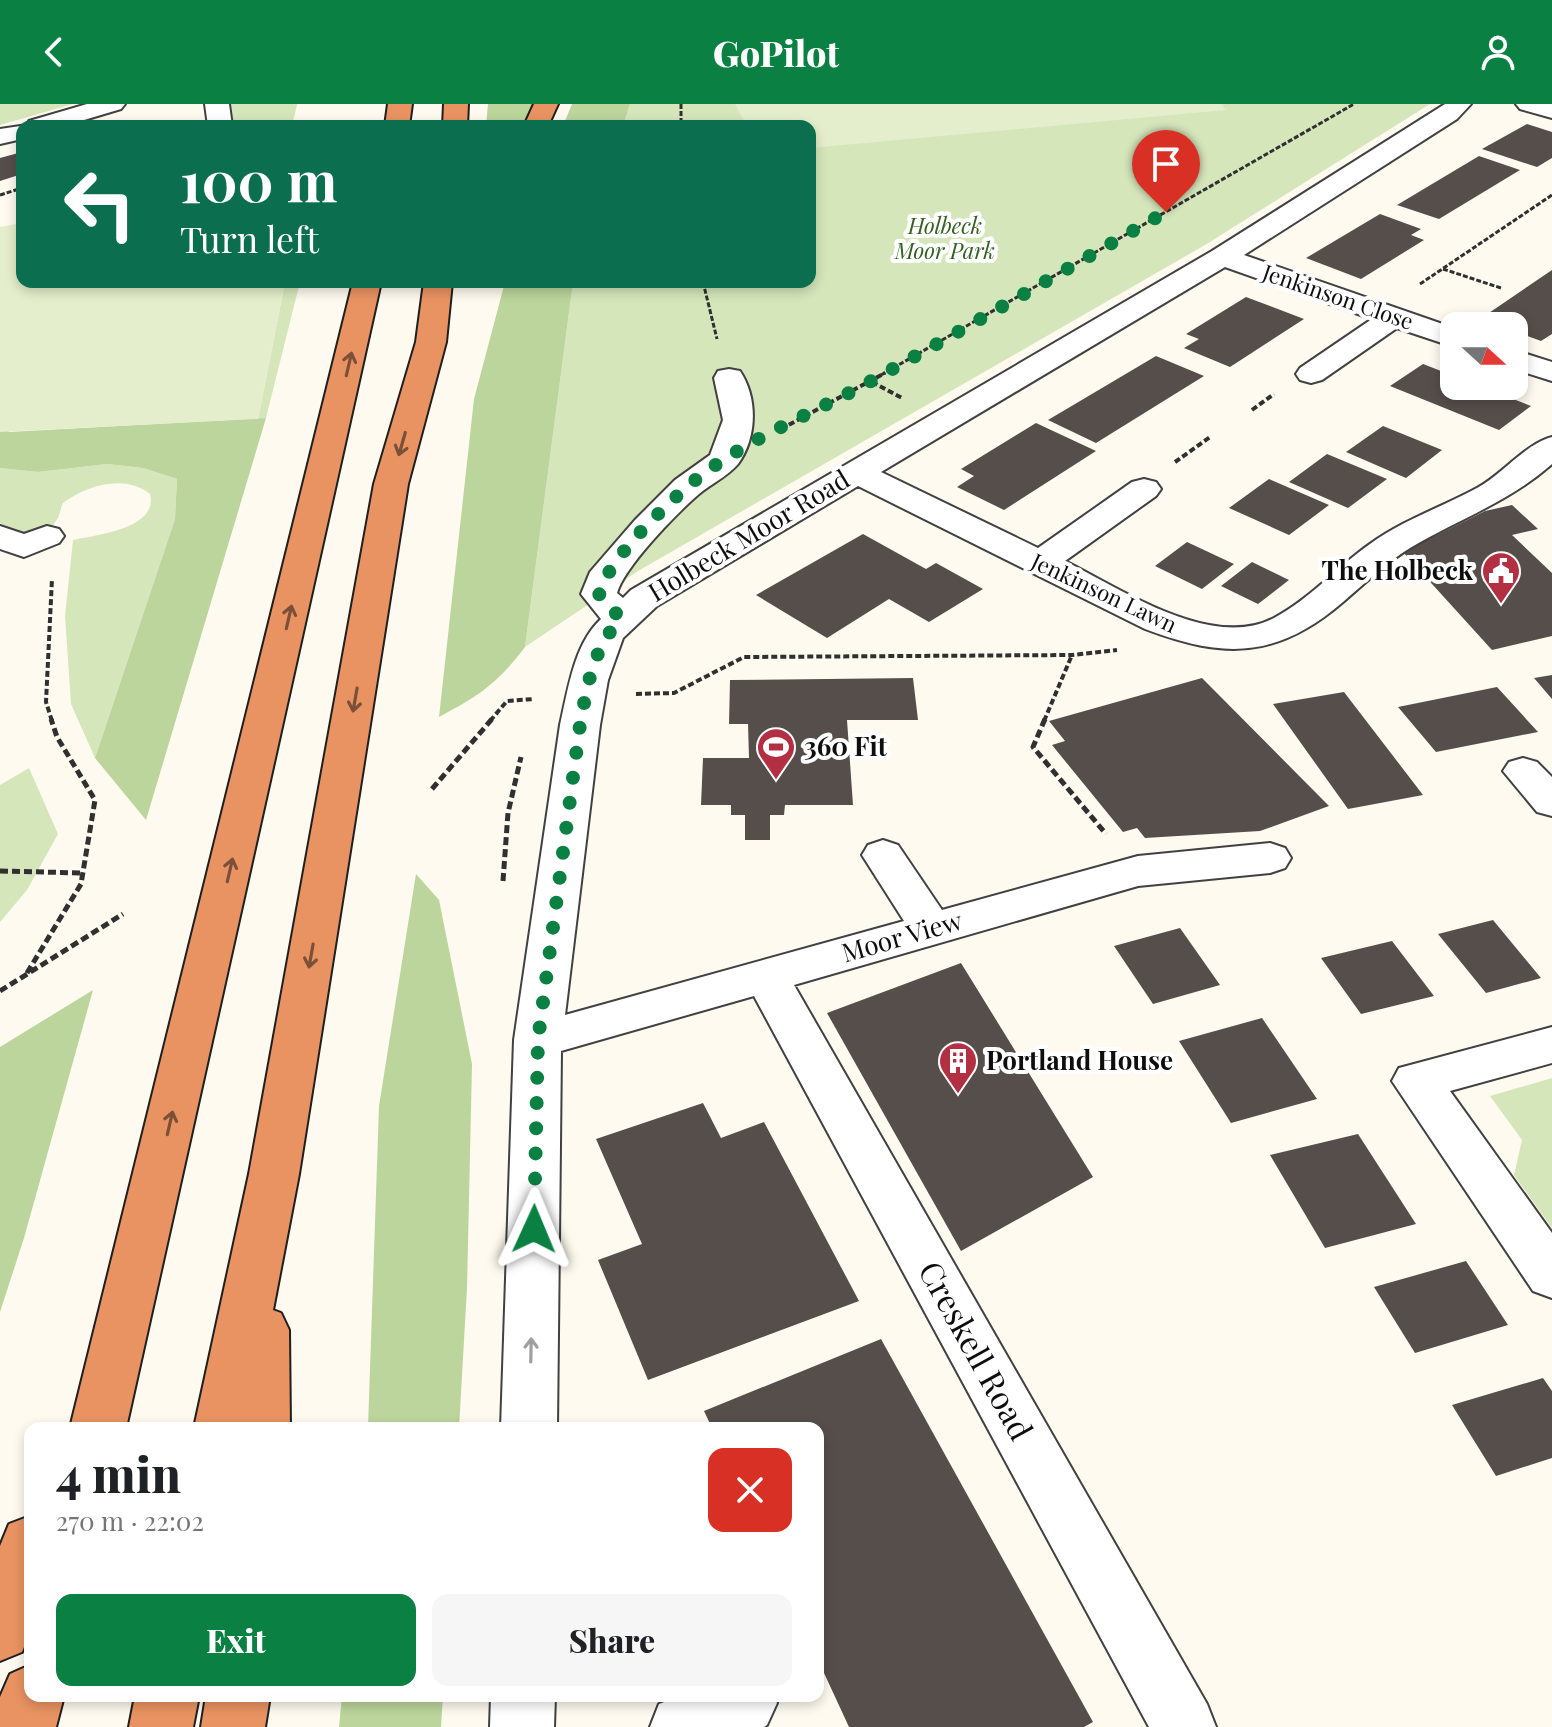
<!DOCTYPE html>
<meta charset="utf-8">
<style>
body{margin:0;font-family:"Playfair Display",serif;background:#f6f6f6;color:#202124;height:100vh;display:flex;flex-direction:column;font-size:30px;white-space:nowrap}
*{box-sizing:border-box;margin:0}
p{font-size:26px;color:#757577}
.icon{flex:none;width:44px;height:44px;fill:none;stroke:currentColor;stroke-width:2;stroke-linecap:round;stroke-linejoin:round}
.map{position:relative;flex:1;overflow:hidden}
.panel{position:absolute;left:24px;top:1318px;width:800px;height:280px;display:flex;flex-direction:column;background:#fff;border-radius:16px;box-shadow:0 4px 12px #0003}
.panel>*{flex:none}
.top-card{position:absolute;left:16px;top:16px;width:800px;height:168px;border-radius:16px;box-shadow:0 4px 12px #0003;background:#0b6e4f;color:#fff;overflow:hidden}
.needle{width:52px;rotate:111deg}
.tools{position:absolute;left:1440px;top:208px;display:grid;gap:16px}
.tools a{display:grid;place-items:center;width:88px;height:88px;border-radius:16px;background:#fff;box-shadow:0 4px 12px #0003;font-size:40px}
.pin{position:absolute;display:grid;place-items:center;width:68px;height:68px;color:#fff;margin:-82px -34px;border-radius:50% 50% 50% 0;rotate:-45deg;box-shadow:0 0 8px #0007}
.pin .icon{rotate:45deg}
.me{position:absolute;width:88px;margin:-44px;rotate:1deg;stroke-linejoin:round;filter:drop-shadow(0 0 6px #0008)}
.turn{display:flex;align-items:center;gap:28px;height:168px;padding:0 32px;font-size:36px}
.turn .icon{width:104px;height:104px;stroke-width:2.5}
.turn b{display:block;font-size:56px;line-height:68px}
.round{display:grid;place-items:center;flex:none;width:84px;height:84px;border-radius:16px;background:#f6f6f6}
.overview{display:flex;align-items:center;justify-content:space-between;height:136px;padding:0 32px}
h1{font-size:48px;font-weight:800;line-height:60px}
.cta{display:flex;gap:16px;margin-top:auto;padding:16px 32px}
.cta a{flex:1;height:92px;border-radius:16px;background:#0b8043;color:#fff;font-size:32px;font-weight:800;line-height:92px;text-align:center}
.cta a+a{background:#f6f6f6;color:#202124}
header{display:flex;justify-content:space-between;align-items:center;height:104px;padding:0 32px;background:#0b8043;color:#fff;font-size:36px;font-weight:800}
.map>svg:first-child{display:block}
.green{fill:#d5e6bb}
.forest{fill:#bbd59c}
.pitch{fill:#e5eecc}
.building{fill:#554e4b}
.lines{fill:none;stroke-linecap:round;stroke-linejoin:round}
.minor-casing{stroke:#414141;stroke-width:4}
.highway-casing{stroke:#1f1f1f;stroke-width:4}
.path-far2{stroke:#303030;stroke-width:3;stroke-dasharray:5 2;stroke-linecap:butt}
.path-far1{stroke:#303030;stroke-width:4;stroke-dasharray:6 3;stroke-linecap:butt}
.path{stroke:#303030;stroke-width:5;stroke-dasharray:8 4;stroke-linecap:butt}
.minor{fill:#fff;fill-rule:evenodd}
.highway{fill:#e99362;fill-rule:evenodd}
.oneway{stroke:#7c5038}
.oneway2{stroke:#9f9f9f}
.route{stroke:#0b8043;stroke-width:14;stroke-dasharray:0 25.2}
.labels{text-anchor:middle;stroke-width:8;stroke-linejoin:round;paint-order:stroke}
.far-park-label{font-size:22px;font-style:italic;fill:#356023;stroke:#fff}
.far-street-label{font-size:22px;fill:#0e0e0e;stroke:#fff}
.street-label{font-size:26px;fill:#0e0e0e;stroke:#fff}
.poi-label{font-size:26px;font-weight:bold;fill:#0e0e0e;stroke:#fff;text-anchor:start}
.near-street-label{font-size:32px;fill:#0e0e0e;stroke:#fff}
</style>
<header><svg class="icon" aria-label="back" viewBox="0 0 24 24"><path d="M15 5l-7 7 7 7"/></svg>GoPilot<svg class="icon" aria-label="person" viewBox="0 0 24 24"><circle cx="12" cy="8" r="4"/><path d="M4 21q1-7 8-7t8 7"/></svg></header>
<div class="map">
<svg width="1552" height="1623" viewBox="0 0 1552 1623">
<rect width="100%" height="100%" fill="#fefaef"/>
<path class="green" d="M0,0h73l-73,21z
M204,0h93v1l-5,21h-84z
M630,0h800l-225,141 -567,326 -113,76 48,-365h237v-156h-187z
M285,178h15l-34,136 -8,1z
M107,360l36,4 34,11 -2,40 -80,239 -24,-54 -6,-88 8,-76c22,-5 86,-11 77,-46 -25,-20 -63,-9 -87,9 -3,6 -3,13 -7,18 -13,19 -40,11 -56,2v-55l38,4z
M29,664l29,66 -31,56 -27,32v-137z
M1552,974v150l-38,-53 8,-35 -32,-44z"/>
<path class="forest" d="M488,0h45l-8,22h-39z
M572,0h58l-7,22h-60z
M505,178h68l-48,365c-27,36 -46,49 -86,70l35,-318z
M0,278l9,50 257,-14 -120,402 -51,-62 80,-239 2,-40 -34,-11 -36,-4 -69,8 -38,-4z
M416,770l23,26 33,164 -5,224 -8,140h-91l11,-322z
M93,886l-69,248 -24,74v-265z
M342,1592h101l-2,31h-102z"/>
<path class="pitch" d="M735,0h486l5,6 -416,38v-22h-63z
M22,119v59h263l-27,137 -258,13v-205z"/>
<path class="building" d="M1527,20l25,8v26l-15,9 -55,-18z
M22,48v22l-22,7v-23z
M1479,52l41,14 -81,49 -42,-14z
M1380,110l41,15 -10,6 13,5 -63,39 -55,-21z
M1552,166v64l-11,7 -27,-10v-5h-14l-20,-7z
M1246,193l58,22 -74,48 -46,-19 15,-9 -13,-5z
M1156,252l48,20 -108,67 -48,-23z
M1423,260l31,12v10h26l51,20 -32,24 -109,-44z
M1036,319l60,28 -92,59 -47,-23 17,-11 -13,-7z
M1383,322l59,24 -36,28 -60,-26z
M1327,350l60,25 -39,29 -59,-26z
M1269,375l60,26 -40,30 -60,-27z
M1512,401l26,24 -26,6 40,38v63l-60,14 -89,-98 82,-41z
M863,430l63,35 10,-6 47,26 -54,33 -40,-23 -62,39 -71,-43z
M1187,438l47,22 -32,25 -47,-23z
M1252,458l37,18 -31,24 -37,-18z
M1552,571v24l-18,-21z
M913,574l5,42h-71l6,85h-68l-1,10h-14v25h-25v-25h-14v-10h-30l2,-47h46l-1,-34h-19l1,-44z
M1202,574l127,128 -69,25 -115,7 -8,-10 -14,4 -71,-87 13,-4 -16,-20z
M1497,583l41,45 -102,20 -38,-45z
M1344,588l79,103 -75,14 -75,-105z
M1493,816l48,58 -55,15 -48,-59z
M1180,824l40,57 -67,19 -39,-58z
M1392,837l42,55 -73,18 -40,-56z
M961,859l132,214 -132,74 -134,-238z
M1262,914l55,81 -86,24 -52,-82z
M703,999l18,35 43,-16 95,179 -211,79 -50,-120 44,-16 -46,-105z
M1358,1030l58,90 -91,24 -55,-93z
M1466,1157l42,64 -93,28 -41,-66z
M881,1235l212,383 -9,5h-235l-31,-67v-232h-106l-8,-17z
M1543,1274l9,13v67l-56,18 -44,-71z"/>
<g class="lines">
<defs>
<path id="minor" d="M87,0h38l-4,5 -57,17h-42v13l-22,5v-15l27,-4 2,-4z
M205,0h24l3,22h-24z
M1445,0h26l-14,15 -213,136 210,73v19l-57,-19 -75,52 -11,3 -11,-3 -4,-6 4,-6 72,-49 -147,-52 -344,205 157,76 94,-66 12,-3 12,3 5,7 -5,7 -91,65c56,28 147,90 209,57 36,-19 63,-51 96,-74 33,-24 72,-37 107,-56 26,-14 48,-44 75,-51v27c-43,38 -93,55 -142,84 -24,15 -45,35 -67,54 -66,57 -119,57 -198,27l-287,-143 -201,120 -34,32 -15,42 -8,45 -35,290 339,-94 -42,-66 6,-10 15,-5 15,5 44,65 196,-54 132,-13 15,5 6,10 -6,10 -15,5 -132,13 -344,99 413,719 9,23h-67l-395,-731 -193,55 -4,377h-56l13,-388 46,-315c8,-35 14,-81 41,-106l-20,-25 9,-22 45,-52 40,-40 35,-25 13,-35 -9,-42 4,-7 11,-2 11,2c18,27 17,67 -2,93 -10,12 -27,20 -39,30 -22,19 -74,72 -82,99l6,5 8,-8 581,-339z
M1516,0h36v14l-32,-9z
M1514,246l38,12v19l-38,-12z
M0,422l24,8 23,-8 12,3 5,7 -5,7 -35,14 -24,-8z
M1523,654l14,4 15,15v39l-15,-4 -34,-41 6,-9z
M1552,923v36l-102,28 102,142v65l-19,-7 -141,-210 7,-13z
M491,1592h64l-1,31h-64z
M680,1592h94l3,7 -10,22 -3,2h-114l9,-23z"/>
<path id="highway" d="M388,0h24l-3,22h-24z
M444,0h24l-1,22h-24z
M534,0h24l-10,22h-24z
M353,178h28l-255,1146h-56z
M424,178h28l-6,60 -38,142 -109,690 -26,136 8,3 8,17 1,98h-96l55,-254 125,-690 42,-142z
M30,1412v116l-8,20 -22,9v-115l9,-22z
M30,1561v31h34l-8,31h-56v-30l10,-23z
M135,1592h64l-6,31h-64z
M206,1592h64l-5,31h-64z"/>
</defs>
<use href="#minor" class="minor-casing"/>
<use href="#highway" class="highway-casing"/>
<path class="path-far2" d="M681,0v22
M0,91l22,-7
M1443,165l58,19
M703,178l14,57
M1420,180l132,-89
M881,271l473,-271"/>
<path class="path-far1" d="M872,278l30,16
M1252,306l22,-16
M781,325l104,-56
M1175,358l35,-25
M636,590l38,-1 70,-36 328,-2 45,-5
M52,617l-6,-19 6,-123
M490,617l17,-20 27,-2
M1044,617l28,-66"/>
<path class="path" d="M1045,615l-12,28 73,87
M432,685l60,-70
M0,767l83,2
M503,777l5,-68 13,-56
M27,869l54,-89 14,-84 -38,-63 -6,-18
M0,887l123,-77"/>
<use href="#minor" class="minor"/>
<use href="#highway" class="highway"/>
</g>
<defs><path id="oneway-shaft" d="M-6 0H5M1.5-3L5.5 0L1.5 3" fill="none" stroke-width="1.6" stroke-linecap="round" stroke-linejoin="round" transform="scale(2)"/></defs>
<g class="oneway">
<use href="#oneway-shaft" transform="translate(349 260) rotate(-77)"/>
<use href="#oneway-shaft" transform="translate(402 340) rotate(106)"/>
<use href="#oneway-shaft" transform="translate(289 513) rotate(-77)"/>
<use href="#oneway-shaft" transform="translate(355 596) rotate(100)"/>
<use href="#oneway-shaft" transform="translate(230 766) rotate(-77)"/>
<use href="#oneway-shaft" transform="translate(311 852) rotate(100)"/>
<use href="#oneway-shaft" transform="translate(170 1019) rotate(-77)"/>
</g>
<use class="oneway2" href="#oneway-shaft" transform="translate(531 1246) rotate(-89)"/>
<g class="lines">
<path class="route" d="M534,1125l4,-189 42,-315c7,-38 13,-78 41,-106l-22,-25c10,-35 61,-83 88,-107 53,-46 124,-72 184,-106 99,-55 197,-113 295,-169"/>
</g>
<defs>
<symbol id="civic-pin" viewBox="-11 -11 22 30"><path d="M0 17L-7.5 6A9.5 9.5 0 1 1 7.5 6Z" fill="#b33043" stroke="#fff"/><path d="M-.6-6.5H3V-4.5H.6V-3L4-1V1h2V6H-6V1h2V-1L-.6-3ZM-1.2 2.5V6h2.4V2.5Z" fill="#fff"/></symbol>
<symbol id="stadium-pin" viewBox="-11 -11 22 30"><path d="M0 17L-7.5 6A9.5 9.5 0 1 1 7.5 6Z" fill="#b33043" stroke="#fff"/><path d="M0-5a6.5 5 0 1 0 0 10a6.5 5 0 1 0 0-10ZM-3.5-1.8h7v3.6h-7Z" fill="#fff"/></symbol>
<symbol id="building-pin" viewBox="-11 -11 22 30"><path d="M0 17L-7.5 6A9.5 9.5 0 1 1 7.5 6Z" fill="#b33043" stroke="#fff"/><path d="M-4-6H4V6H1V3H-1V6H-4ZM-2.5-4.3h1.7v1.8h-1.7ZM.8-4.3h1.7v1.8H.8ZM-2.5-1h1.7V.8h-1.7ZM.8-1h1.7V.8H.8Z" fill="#fff"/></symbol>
</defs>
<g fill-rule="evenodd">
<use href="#civic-pin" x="1479" y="445" width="44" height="60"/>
<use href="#stadium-pin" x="754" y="621" width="44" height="60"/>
<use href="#building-pin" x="936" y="935" width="44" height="60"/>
</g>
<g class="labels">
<g class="far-park-label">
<text x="945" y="130">Holbeck<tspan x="945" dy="25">Moor Park</tspan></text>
</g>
<g class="far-street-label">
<text transform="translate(1338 193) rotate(19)" y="8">Jenkinson Close</text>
<text transform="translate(1104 489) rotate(25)" y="8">Jenkinson Lawn</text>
</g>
<g class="street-label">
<text transform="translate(749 432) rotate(-31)" y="9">Holbeck Moor Road</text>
<text transform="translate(902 833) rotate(-16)" y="9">Moor View</text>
</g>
<g class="poi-label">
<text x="1473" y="476" text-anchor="end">The Holbeck</text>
<text x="804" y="652">360 Fit</text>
<text x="986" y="966">Portland House</text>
</g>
<g class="near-street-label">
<text transform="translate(975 1247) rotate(61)" y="11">Creskell Road</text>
</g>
</g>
</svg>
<div class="tools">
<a><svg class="needle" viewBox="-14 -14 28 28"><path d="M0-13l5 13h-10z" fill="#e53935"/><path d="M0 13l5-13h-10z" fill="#757577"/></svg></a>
</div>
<div class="pin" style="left:1166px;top:108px;background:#d93025"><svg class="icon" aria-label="arrive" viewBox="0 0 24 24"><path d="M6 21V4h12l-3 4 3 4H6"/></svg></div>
<svg class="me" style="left:534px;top:1125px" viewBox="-20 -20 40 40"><path d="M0-17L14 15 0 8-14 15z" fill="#0b8043" stroke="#fff" stroke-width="4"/></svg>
<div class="top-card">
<div class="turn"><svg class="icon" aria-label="left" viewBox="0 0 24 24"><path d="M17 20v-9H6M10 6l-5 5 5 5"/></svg><div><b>100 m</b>Turn left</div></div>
</div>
<section class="panel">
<div class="overview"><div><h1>4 min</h1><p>270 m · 22:02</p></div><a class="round" style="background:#d93025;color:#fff"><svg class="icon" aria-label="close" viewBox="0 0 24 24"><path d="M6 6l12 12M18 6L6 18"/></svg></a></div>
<div class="cta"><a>Exit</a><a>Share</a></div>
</section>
</div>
